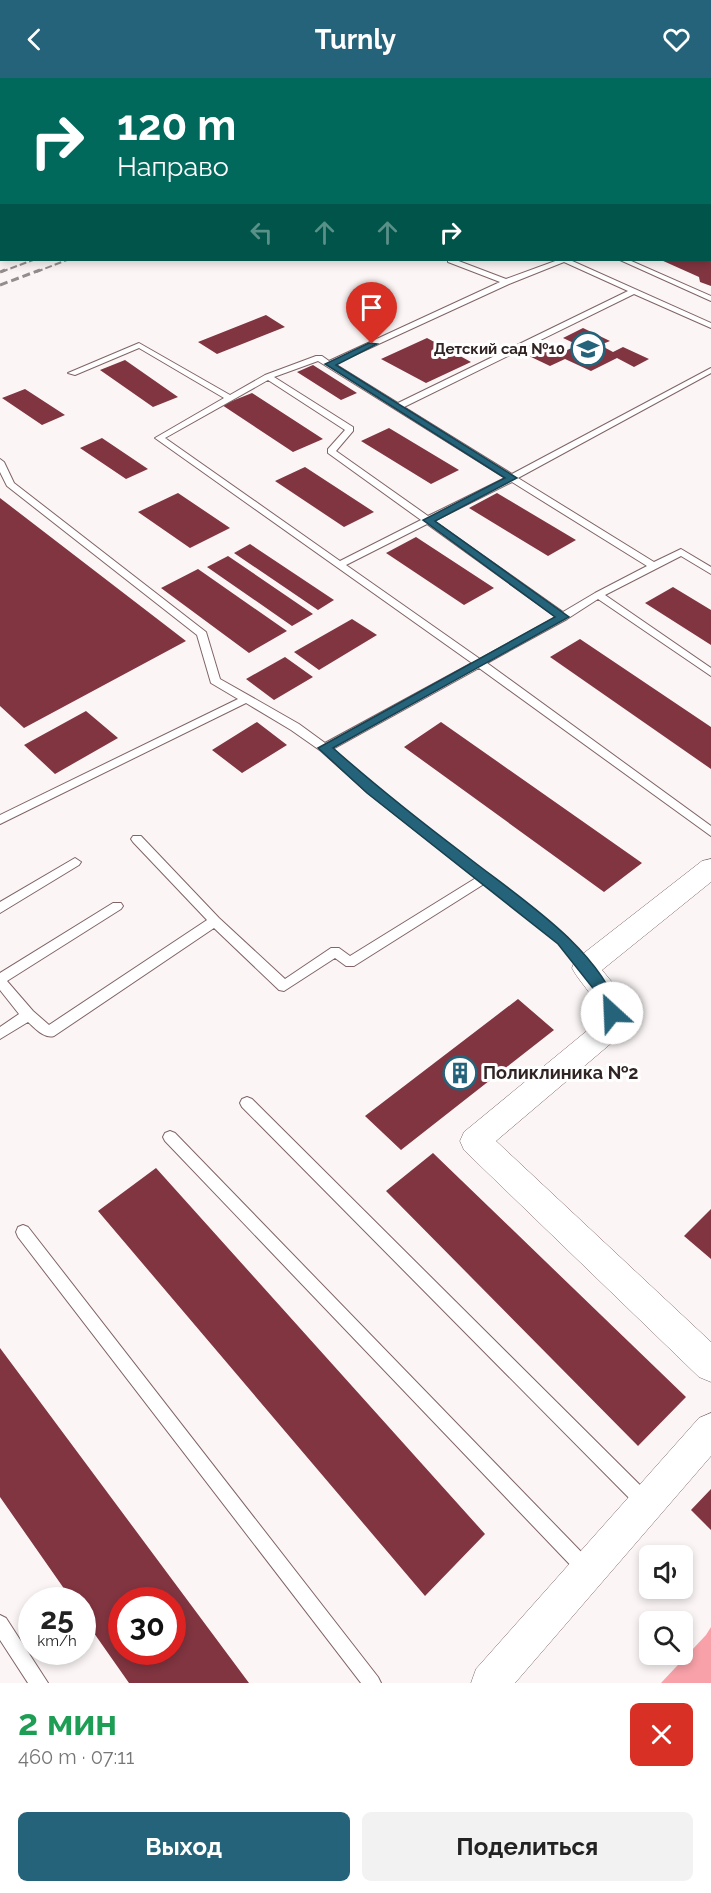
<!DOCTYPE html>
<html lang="ru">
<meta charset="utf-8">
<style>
body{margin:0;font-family:Raleway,sans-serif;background:#f2f2f2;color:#222;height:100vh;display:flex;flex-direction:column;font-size:22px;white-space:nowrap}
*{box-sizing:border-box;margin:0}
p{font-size:20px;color:#767676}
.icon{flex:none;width:33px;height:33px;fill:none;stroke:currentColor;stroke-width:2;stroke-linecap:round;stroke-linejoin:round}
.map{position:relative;height:1605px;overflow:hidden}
.sheet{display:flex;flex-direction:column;background:#fff;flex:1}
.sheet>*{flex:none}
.top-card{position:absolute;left:0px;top:0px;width:711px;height:183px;box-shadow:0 3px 9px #0003;background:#00695c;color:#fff;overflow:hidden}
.controls{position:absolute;left:639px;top:1467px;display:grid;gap:12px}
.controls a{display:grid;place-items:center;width:54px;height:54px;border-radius:9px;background:#fff;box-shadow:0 3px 9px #0003;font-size:30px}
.speed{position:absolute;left:18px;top:1509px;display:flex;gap:12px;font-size:30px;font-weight:700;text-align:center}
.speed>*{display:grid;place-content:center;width:78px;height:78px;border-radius:50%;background:#fff;box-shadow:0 3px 9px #0003;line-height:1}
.speed small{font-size:15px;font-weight:400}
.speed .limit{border:9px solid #d22;background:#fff;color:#111}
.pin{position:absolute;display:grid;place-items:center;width:51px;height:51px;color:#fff;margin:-62px -26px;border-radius:50% 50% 50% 0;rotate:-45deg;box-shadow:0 0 6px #0007}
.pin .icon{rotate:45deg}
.me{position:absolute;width:66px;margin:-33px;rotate:335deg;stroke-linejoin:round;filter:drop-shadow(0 0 4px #0008)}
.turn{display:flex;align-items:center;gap:21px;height:126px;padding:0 18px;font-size:27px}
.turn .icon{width:78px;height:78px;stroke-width:2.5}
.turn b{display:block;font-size:42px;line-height:51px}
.lanes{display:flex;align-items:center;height:57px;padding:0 18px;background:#0003;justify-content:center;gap:30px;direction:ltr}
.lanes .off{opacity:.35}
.round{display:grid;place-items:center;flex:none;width:63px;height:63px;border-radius:9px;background:#f2f2f2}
.head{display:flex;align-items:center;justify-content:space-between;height:102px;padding:0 18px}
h1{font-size:36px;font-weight:700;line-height:45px;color:#1e9e55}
.action{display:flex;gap:12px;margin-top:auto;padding:12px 18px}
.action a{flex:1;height:69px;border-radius:9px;background:#246379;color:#fff;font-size:24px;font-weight:700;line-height:69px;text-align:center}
.action a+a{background:#f2f2f2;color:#222}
header{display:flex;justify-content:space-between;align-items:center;height:78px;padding:0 18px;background:#246379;color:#fff;font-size:27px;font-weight:700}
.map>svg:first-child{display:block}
.forest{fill:#f8a1a8}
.building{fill:#813540;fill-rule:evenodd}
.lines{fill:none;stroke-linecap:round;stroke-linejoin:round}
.lane-casing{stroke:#806466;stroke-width:2}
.street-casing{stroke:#806466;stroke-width:1}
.lane{fill:#fff;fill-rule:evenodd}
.street{fill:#fff;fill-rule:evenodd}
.rail-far1{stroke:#958c8c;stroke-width:2;stroke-dasharray:7 3;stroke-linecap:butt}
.rail{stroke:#958c8c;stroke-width:3;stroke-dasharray:8 4;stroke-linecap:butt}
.route{fill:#246379;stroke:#17404f;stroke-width:1.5}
.labels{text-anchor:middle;stroke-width:6;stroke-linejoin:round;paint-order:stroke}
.far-poi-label{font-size:15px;font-weight:bold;fill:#302424;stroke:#fff;text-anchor:end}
.poi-label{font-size:18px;font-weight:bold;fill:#302424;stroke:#fff;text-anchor:start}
</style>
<header><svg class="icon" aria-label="back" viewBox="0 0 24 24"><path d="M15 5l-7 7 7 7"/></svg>Turnly<svg class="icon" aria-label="heart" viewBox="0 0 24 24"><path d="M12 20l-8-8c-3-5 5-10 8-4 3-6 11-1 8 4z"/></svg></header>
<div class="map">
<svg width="711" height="1605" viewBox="0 0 711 1605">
<rect width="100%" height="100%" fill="#fbf5f5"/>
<path class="forest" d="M711,1549v56h-50l45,-48z"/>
<path class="building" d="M661,182h50v26l-11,-4 -1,-5z
M266,237l19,12 -68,27 -19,-12z
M583,250l27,13 -10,4 13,7 10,-5 26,12 -15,8 -17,-9 -26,13 -26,-12 -15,7 -21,-10 23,-11 13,6 13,-6 -15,-7z
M427,260l44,24 -45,21 -45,-24z
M125,282l53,37 -25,10 -53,-37z
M313,287l44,28 -16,7 -44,-28z
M25,311l40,26 -23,10 -40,-27z
M252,315l71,46 -30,13 -71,-47z
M389,350l70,42 -28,14 -70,-43z
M102,360l46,31 -22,10 -46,-31z
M305,389l69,45 -30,15 -69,-46z
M178,415l52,35 -40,20 -52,-36z
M497,415l79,47 -28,16 -79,-48z
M0,420l186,143 -162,87 -24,-22z
M416,459l78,51 -30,17 -78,-52z
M250,466l84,56 -16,10 -84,-57z
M228,478l85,58 -21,12 -85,-59z
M198,491l89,62 -38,22 -88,-65z
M673,509l38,23v35l-66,-42z
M352,541l25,16 -58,35 -25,-18z
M580,561l131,88v42l-161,-112z
M285,579l28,20 -39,23 -28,-21z
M86,633l32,27 -63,36 -31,-29z
M257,644l30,23 -45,28 -30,-23z
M441,644l201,141 -38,29 -200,-145z
M518,921l36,31 -153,120 -36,-34z
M433,1075l253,244 -48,49 -252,-255z
M156,1090l329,366 -60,62 -327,-385z
M711,1131v50l-27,-23z
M0,1270l249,335h-120l-47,-67v-16h-10l-72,-103zM122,1522h50v52h-50z
M711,1411v41l-20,-20z"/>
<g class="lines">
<defs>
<path id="lane" d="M279,0h8l-11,2z
M710,8h1v4h-1z
M710,31h1v5l-1,-1z
M711,42v5h-1v-4z
M0,75h2v5l-2,-1z
M0,130h2v4h-2z
M710,165h1v5h-1z
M448,182h8l50,19 52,-19h12l141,63v5l-77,-34 -230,113 108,67 199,-106v5l-193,105 136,84 27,-13 30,18v7l-30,-18 -76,39 106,73v8l-113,-77 -31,20 -80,44 224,163v10l-232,-168 -146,81 43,38 191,150 22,27 2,4 -2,4h-8l-22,-29 -75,-59 -130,82h-8l-11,-8 -51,33 -5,-1 -65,-62 -160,108c-10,3 -19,-8 -26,-14l-28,17v-12l19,-13 -19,-24v-17l113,-70h8l2,3 -2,3 -114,72 26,30 16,14 158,-105 -74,-78 -2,-3 2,-3h8l78,82 66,61 46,-31h8l11,8 126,-78 -108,-85 -47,-42 -30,-21 -45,-27 -246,121v-9l238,-116 -27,-16 -14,-48 -190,-149 -7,-14v-13l4,3 10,21 192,149 14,47 79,45 26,19 147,-80 -317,-225 69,-40 -85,-50 -64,27 -7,-2 71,-30 91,52 35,-20 51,-19h6l7,5 171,-79 -52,-20zM564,184l64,29 -230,112 -63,-39 174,-80zM318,283l187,117 -77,38 -92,-65 17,-20v-4l-79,-50zM268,302l77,50 -17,19v4l93,67 -81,41 -175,-123zM512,404l135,84 -52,27 -32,19 -129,-91zM427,446l129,93 -76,42 -134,-94z
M620,182h9l82,36v5z
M75,780l6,4 -2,3 -79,48v-11z
M247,1019l5,2 398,396 2,6 -2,6 -6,2 -6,-2 -396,-400 -2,-4 2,-4z
M170,1053l5,2 416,429 3,6 -3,6 -6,3 -6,-3 -414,-433 -2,-4 2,-4z
M23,1147l5,2 350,450 3,6h-20l-343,-446 -2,-5 2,-5z
M0,1537l6,3 42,65h-20l-28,-43z"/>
<path id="street" d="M593,0h14l-15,2z
M711,781v23l-109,88 14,17 10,26 -11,27 -119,101 215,201v40l-12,-5 -235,-227 -4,-9 4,-9 130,-107c9,-26 -11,-36 -22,-57l3,-8 127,-99z
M711,1335v43l-196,227h-44l5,-14 223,-251z"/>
</defs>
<use href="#lane" class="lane-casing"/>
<use href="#street" class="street-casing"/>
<use href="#lane" class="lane"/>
<use href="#street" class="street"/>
<path class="rail-far1" d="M434,2l5,-2
M498,2l4,-2
M513,2l4,-2
M542,2l4,-2
M1,194l32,-12
M36,194l31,-12"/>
<path class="rail" d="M0,194l5,-2
M0,207l40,-15"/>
</g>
<path class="route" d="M369,265l8,1 -41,21 181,113 -82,43 134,96 -236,131c43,38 87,73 132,107 53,42 134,92 155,158l-3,4h-10l-7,-20 -42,-53 -191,-151 -49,-45 237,-131 -132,-97 82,-42 -180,-114z"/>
<defs>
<symbol id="school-ring" viewBox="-11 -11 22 22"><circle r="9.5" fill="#fff" stroke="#246379" stroke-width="1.5"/><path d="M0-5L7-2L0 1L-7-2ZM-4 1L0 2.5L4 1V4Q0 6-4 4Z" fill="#246379"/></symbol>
<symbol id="building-ring" viewBox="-11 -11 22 22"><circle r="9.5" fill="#fff" stroke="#246379" stroke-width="1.5"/><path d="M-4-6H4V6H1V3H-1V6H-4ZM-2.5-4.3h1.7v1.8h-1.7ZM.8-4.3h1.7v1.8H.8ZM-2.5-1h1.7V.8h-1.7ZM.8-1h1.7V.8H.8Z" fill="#246379"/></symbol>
</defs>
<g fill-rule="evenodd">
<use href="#school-ring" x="569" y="252" width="38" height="38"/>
<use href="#building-ring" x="441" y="976" width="38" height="38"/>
</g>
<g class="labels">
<g class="far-poi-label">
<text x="565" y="276">Детский сад №10</text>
</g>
<g class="poi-label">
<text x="483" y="1001">Поликлиника №2</text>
</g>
</g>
</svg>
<div class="controls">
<a><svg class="icon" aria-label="sound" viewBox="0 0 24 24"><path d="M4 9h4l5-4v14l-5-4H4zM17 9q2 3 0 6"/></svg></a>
<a><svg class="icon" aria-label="search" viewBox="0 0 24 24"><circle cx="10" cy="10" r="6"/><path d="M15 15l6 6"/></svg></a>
</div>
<div class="speed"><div>25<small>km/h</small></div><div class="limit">30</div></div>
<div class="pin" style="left:372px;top:266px;background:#d93025"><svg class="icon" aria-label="arrive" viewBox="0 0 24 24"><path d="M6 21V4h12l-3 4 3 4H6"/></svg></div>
<svg class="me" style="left:612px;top:935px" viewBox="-20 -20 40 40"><circle r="19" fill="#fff"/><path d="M0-13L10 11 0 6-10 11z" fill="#246379"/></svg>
<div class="top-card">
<div class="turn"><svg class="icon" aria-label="right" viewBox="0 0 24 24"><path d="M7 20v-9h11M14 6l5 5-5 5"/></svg><div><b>120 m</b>Направо</div></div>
<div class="lanes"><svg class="icon off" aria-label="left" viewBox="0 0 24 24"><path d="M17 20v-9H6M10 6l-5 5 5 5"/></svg><svg class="icon off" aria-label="ahead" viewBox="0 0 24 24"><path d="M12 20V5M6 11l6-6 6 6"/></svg><svg class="icon off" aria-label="ahead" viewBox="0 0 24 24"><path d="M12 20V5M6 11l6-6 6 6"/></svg><svg class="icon" aria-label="right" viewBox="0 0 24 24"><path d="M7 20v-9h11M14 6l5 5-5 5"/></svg></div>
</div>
</div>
<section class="sheet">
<div class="head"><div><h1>2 мин</h1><p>460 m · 07:11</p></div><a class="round" style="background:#d93025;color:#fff"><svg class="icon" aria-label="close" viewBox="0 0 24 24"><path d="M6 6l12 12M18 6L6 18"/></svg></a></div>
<div class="action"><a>Выход</a><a>Поделиться</a></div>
</section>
